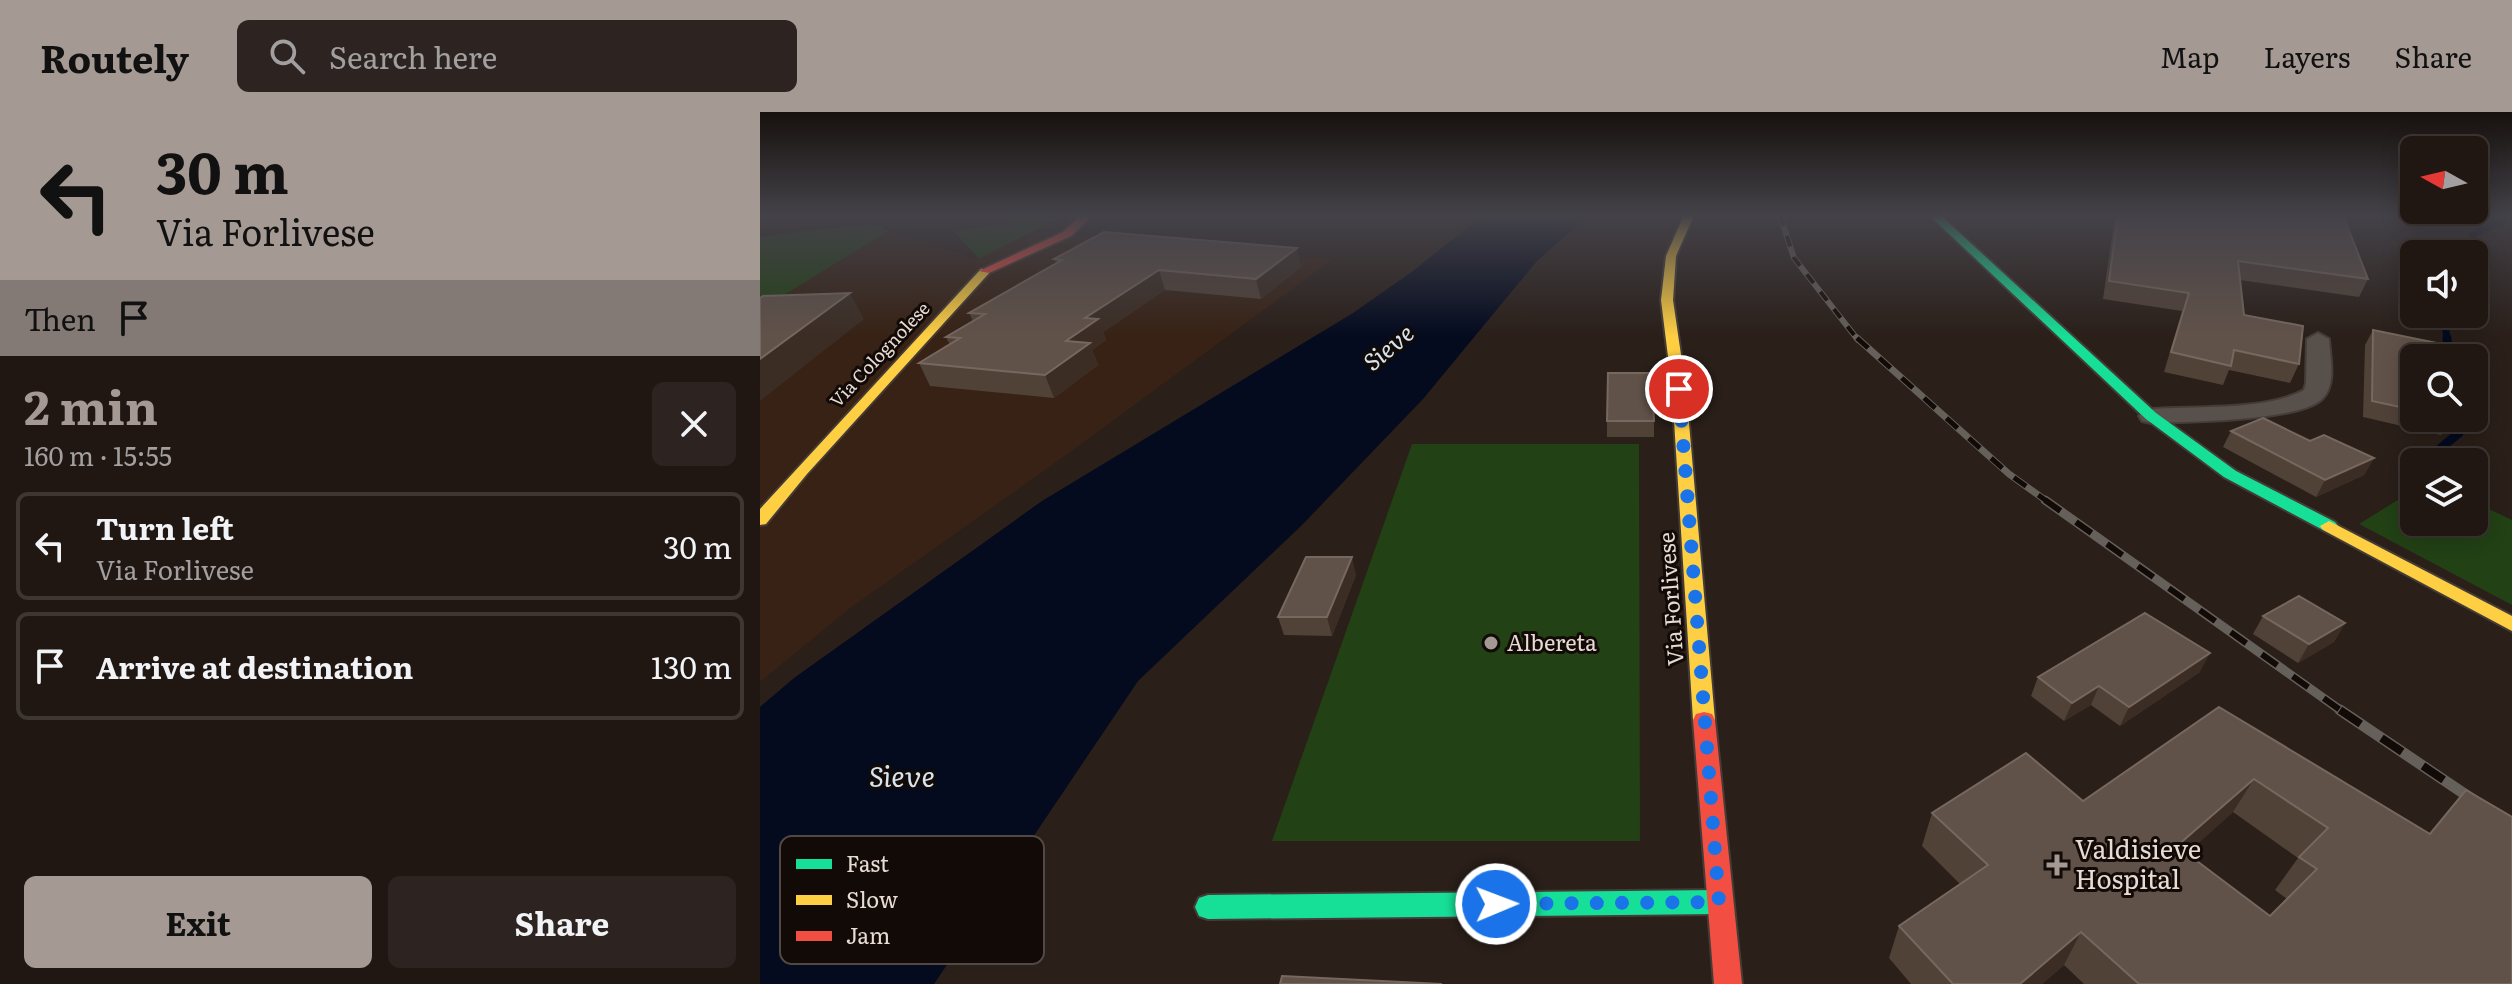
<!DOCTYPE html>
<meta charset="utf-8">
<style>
body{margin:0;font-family:Literata,serif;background:#2d2421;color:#f1f3f6;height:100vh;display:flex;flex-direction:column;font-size:30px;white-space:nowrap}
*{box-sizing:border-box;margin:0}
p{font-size:26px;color:#a29fa0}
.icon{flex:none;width:44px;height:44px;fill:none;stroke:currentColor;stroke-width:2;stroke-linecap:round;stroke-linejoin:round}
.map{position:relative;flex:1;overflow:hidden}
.side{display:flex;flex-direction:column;background:#201713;width:760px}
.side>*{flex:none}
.banner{background:#a59993;color:#111;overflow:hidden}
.needle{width:52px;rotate:278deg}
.controls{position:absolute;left:1640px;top:24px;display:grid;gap:16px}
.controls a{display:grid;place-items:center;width:88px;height:88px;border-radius:12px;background:#201713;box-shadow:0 4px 20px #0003,0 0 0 2px #3d3633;font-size:40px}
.pin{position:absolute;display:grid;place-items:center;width:68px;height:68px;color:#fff;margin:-34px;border:4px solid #fff;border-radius:50%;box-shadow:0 2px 8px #0007}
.me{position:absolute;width:88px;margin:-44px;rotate:89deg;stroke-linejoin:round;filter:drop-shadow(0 0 6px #0008)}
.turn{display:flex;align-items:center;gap:28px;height:168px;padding:0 24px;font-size:36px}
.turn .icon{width:104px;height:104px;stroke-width:2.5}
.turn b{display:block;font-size:56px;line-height:68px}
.then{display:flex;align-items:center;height:76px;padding:0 24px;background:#0003;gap:16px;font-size:30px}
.round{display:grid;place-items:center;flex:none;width:84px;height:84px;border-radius:12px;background:#2d2421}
.head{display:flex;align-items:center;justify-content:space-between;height:136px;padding:0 24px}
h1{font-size:48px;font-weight:700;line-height:60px;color:#a59993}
.button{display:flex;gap:16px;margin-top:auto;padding:16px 24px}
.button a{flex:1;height:92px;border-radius:12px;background:#a59993;color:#111;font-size:32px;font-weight:700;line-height:92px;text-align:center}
.button a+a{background:#2d2421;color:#f1f3f6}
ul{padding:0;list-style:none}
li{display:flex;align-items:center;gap:24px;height:108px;margin:0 16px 12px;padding:0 8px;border:4px solid #3d3633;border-radius:12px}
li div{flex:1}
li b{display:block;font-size:30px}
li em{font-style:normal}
header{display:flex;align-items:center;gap:48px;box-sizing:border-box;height:112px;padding:0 40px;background:#a59993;color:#111}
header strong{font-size:38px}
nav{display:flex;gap:44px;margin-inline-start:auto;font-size:28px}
.search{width:560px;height:72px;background:#2d2421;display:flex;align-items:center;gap:20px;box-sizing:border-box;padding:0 28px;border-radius:12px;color:#a29fa0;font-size:30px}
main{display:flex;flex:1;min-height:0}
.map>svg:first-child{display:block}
.built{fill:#372215}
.green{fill:#224115}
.water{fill:#040b1f}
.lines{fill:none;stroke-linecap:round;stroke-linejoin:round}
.stream-far1{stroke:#040b1f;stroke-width:7}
.stream{stroke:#040b1f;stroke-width:9}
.street-casing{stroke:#453c37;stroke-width:4}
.fast-casing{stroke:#453c37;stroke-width:4}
.slow-casing{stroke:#453c37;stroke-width:4}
.jam-casing{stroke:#453c37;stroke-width:4}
.street{fill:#58504b;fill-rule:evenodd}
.fast{fill:#16e098;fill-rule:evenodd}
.slow{fill:#ffcf43;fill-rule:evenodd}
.jam{fill:#f24e42;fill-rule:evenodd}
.rail-far3-casing{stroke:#66605a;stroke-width:6}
.rail-far2-casing{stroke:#66605a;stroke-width:7}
.rail-far1-casing{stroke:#66605a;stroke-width:9}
.rail-casing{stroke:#66605a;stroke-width:11}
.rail-far3{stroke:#120a06;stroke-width:4;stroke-dasharray:11;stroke-linecap:butt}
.rail-far2{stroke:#120a06;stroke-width:5;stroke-dasharray:15;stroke-linecap:butt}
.rail-far1{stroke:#120a06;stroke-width:6;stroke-dasharray:19;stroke-linecap:butt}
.rail{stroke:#120a06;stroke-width:8;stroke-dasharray:25;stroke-linecap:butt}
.wall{fill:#514238;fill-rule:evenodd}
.shaded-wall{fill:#3b2d24}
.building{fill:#615249;stroke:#76685e;stroke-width:2;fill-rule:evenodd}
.route{stroke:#1a73e8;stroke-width:14;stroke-dasharray:0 25.2}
.poi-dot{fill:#a59993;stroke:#120a06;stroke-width:3}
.labels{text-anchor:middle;stroke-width:6;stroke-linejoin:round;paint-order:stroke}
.far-street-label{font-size:18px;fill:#e7dbd4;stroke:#120a06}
.street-label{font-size:22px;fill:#e7dbd4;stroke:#120a06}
.poi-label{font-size:22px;fill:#e7dbd4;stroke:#120a06;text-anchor:start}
.water-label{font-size:24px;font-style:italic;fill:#d6e4f2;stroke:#120a06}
.near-poi-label{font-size:26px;fill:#e7dbd4;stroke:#120a06;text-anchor:start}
.near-water-label{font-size:28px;font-style:italic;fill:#d6e4f2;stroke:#120a06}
.key{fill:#120a06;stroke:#524944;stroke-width:2}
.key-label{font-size:22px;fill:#e7dbd4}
</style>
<header>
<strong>Routely</strong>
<div class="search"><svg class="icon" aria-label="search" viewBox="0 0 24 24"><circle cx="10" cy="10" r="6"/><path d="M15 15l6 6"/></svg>Search here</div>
<nav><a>Map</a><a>Layers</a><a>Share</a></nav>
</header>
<main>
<section class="side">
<div class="banner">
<div class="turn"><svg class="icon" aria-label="left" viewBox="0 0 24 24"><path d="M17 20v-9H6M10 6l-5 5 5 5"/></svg><div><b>30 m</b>Via Forlivese</div></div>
<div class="then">Then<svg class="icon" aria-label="arrive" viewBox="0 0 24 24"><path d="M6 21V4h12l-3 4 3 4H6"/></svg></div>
</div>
<div class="head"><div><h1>2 min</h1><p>160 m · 15:55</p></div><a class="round"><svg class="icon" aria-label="close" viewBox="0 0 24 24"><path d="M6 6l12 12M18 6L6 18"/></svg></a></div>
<ul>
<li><svg class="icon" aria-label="left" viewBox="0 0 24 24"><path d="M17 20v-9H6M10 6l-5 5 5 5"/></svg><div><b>Turn left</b><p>Via Forlivese</p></div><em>30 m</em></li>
<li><svg class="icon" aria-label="arrive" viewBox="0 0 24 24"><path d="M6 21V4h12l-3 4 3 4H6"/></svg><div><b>Arrive at destination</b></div><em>130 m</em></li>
</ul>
<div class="button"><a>Exit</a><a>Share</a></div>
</section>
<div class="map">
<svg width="1752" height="872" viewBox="0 0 1752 872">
<rect width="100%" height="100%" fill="#2a1f19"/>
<path class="built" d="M128,119l90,28 58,-28 297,28 -264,194 -220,156 -89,73v-372z"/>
<path class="green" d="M259,103h46l-86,44 -25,-27 46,-9z
M113,111l15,8 -128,79v-73z
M652,332h227l1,397h-368z
M1654,378v32h60v-20l38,18v85l-153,-81z"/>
<path class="water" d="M723,103h105l-51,46 -114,138 -120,125 -165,157 -204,303h-174v-277l34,-29 248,-177 311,-188 60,-42z"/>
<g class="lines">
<path class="stream-far1" d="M1714,159l4,-2 -5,-35 39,-17
M1684,202l3,26"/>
<path class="stream" d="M1687,226l2,20
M1664,350l35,-29 -2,-15"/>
<defs>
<path id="street" d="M1558,221l11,6c1,18 8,46 -7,60 -22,22 -137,23 -171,24l-9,-2 -3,-5 3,-5 9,-2c44,-3 115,2 153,-19l2,-7 1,-44z"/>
<path id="fast" d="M1169,103h11l216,198 80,58 99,51 3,4 -3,4h-12l-99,-53 -78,-58z
M959,778l9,3 4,9 -4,9 -9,3 -511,5 -9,-3 -4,-9 4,-9 9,-3z"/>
<path id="slow" d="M924,103h10l-18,41 -3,44 13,89 29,331 -3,6 -8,2 -8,-2 -3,-6 -21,-331 -11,-89 5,-44z
M221,157l10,2 -184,203 -41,50 -6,1v-16z
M1569,409l183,95v15l-189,-101 -3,-4z"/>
<path id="jam" d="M321,103h11l-21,21 -82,37 -10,-2 84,-39z
M944,600l8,2 3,6 27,264h-28l-21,-264 3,-6z"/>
</defs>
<use href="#street" class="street-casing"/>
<use href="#fast" class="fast-casing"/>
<use href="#slow" class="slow-casing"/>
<use href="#jam" class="jam-casing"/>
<use href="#street" class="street"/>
<use href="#fast" class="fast"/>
<use href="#slow" class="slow"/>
<use href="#jam" class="jam"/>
<defs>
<path id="rail-far3" d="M1020,103l14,43 64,82"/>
<path id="rail-far2" d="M1097,226l152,136 39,28"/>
<path id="rail-far1" d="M1285,388l298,212"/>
<path id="rail" d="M1580,598l172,116"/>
</defs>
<use href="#rail-far3" class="rail-far3-casing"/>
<use href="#rail-far2" class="rail-far2-casing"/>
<use href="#rail-far1" class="rail-far1-casing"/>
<use href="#rail" class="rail-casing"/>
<use href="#rail-far3" class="rail-far3"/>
<use href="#rail-far2" class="rail-far2"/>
<use href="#rail-far1" class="rail-far1"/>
<use href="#rail" class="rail"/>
</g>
<path class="wall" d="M1355,103h228l25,64 -9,18 -119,-17 4,35 55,49 -9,19 -61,-13 -6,15 -59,-13 18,-61 -79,-12z
M294,147l247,8 -40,32 -96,-9 -62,42 3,8 -14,10 6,15 -44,33 -124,-12 -11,-23 31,-18 -4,-8 27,-16 -4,-8 87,-50z
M1613,218l41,28v60h37l-10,17 -78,-18 2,-72z
M847,309h47v16h-47z
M1471,319l79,10 64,17 -10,17 -48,22 -93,-50z
M596,463l-24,61 -48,-1 -6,-18z
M1503,504l82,7 -11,19 -36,21 -45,-29z
M1440,560l-80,54 -29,-21 -27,16 -33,-25 7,-19z
M1459,595l210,127 37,-44 46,194h-428l-20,-19 -22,19h-131l-22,-26 10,-32 61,-42 -38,-38 10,-33 151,-12zM1473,700l65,46 -23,32 12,9 -17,17 -83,-63z"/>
<path class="shaded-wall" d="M537,136l4,19 -40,32 -5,-20z
M399,158l6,20 -62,42 3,8 -14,10 6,15 -44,33 -9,-23 21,-34 19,-23z
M90,181l14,26 -104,82v-42z
M1614,346l-10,17 -48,22 9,-17z
M592,445l4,18 -24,61 -5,-19z
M1585,511l-11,19 -36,21 11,-19z
M1450,541l-10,19 -80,54 9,-19z
M1339,574l-8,19 -27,16 8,-18z
M1494,667l-21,33 -75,67 19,-33z
M1321,820l-17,33 -22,19h-22z"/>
<path class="building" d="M1358,103h225l25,64 -130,-18 6,54 59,11 -4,38 -65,-14 -3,16 -60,-14 18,-59 -80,-12z
M344,120l193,16 -41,31 -97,-9 -74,48 13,1 -32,22 24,2 -45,32 -126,-12 41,-25 -14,-1 39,-23 -16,-1 93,-53 -8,-1z
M90,181l-90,66v-61l3,-2z
M1613,218l69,14 2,14h-30v52l-42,-9z
M848,261h44l2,48h-47z
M1503,306l47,23 14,-6 50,23 -49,22 -94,-49z
M546,445h46l-25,60h-49z
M1539,484l46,27 -36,21 -46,-28z
M1385,501l65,40 -81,54 -30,-21 -27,17 -34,-26z
M1459,595l211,127 36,-44 46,27v167h-373l-58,-52 -61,52h-67l-54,-58 89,-61 -56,-52 94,-60 57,48zM1494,667l74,49 -29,29 18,12 -47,47 -93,-70z
M522,864l160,8h-162z"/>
<linearGradient id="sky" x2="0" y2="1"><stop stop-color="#17110e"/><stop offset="0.46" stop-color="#444249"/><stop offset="1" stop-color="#444249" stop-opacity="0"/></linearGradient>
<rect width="1752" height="225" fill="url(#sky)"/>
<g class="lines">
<path class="route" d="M736,792l223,-2 -40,-513"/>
</g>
<g class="poi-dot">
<circle cx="731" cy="531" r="8"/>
<path d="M1293 741h8v8h8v8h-8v8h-8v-8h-8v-8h8z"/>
</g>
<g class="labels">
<g class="far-street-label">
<text transform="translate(120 243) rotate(-47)" y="6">Via Colognolese</text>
</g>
<g class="street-label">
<text transform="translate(911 487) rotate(-94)" y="8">Via Forlivese</text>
</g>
<g class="poi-label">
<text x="747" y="539">Albereta</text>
</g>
<g class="water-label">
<text transform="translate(629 236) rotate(-40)" y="8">Sieve</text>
</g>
<g class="near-poi-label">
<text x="1315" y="747">Valdisieve<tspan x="1315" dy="30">Hospital</tspan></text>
</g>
<g class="near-water-label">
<text x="142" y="675">Sieve</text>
</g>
</g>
<rect x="20" y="724" width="264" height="128" rx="12" class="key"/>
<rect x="36" y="747" width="36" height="10" fill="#16e098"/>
<rect x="36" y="783" width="36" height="10" fill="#ffcf43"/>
<rect x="36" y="819" width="36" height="10" fill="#f24e42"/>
<g class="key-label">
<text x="86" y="760">Fast</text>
<text x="86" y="796">Slow</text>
<text x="86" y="832">Jam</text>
</g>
</svg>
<div class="controls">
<a><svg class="needle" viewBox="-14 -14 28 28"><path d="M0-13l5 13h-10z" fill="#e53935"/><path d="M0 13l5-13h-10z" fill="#a29fa0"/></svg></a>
<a><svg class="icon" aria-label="sound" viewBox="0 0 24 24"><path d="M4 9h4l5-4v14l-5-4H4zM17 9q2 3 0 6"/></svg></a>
<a><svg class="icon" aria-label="search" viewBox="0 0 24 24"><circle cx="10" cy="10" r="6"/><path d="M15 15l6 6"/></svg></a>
<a><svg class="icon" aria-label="layers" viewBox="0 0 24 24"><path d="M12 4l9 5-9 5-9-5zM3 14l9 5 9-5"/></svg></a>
</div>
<div class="pin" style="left:919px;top:277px;background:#d93025"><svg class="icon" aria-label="arrive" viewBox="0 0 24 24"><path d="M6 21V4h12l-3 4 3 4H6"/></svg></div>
<svg class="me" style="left:736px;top:792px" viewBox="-20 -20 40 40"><circle r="17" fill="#1a73e8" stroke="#fff" stroke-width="3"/><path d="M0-11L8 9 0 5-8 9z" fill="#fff"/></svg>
</div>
</main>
